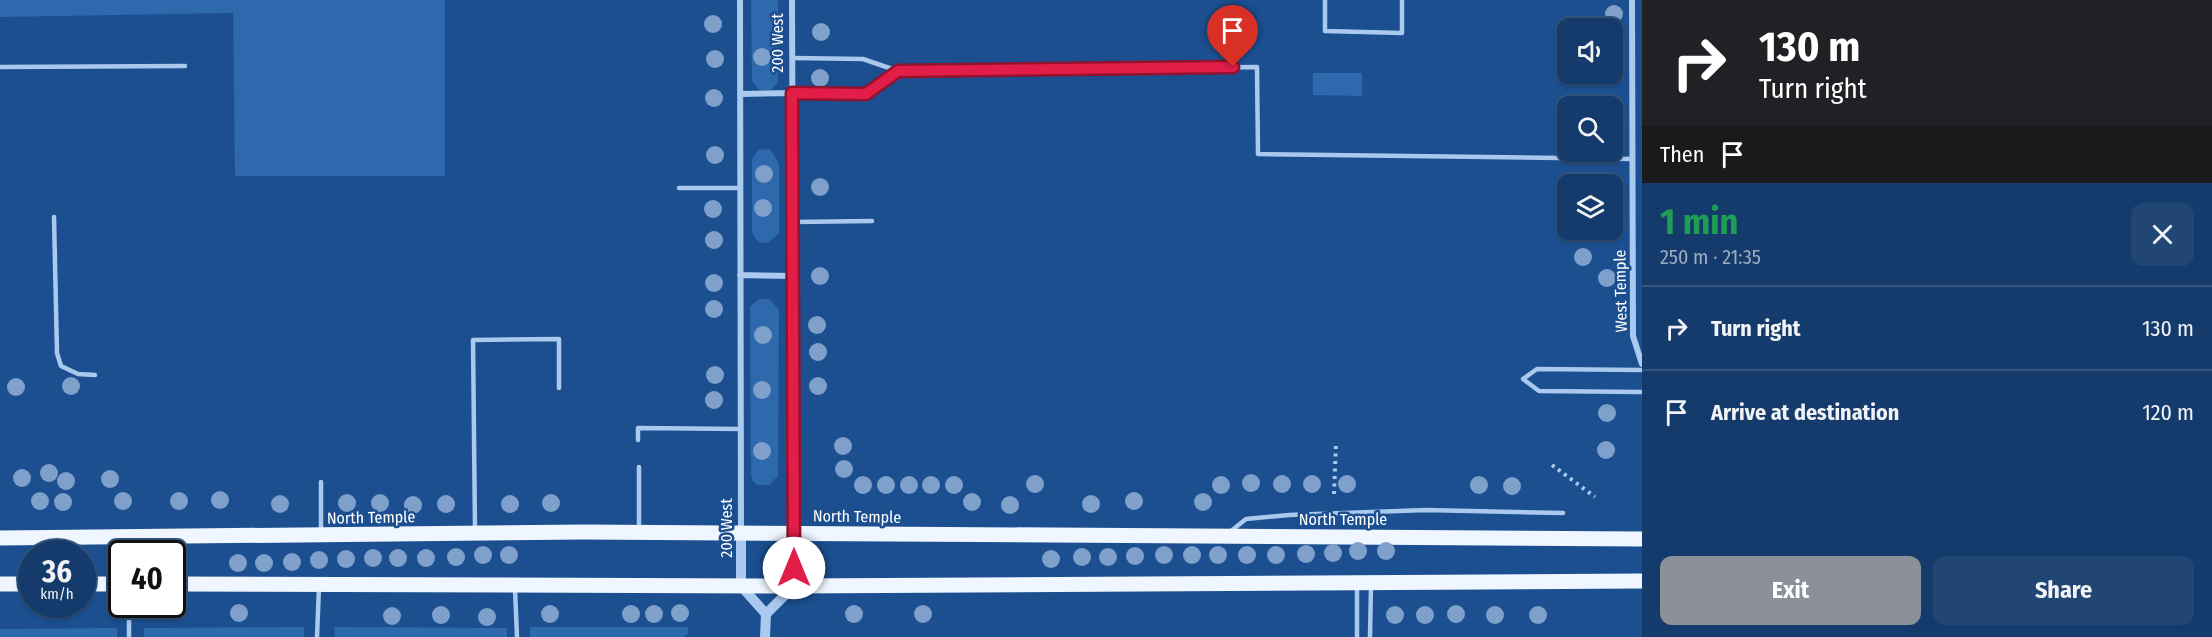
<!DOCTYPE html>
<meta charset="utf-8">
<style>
body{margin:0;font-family:"Fira Sans Condensed",sans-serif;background:#214673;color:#f1f3f6;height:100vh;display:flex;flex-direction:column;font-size:22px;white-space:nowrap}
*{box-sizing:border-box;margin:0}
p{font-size:20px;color:#9dadc1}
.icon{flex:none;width:33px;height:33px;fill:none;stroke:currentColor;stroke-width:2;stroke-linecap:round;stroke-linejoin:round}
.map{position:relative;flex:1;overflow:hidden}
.details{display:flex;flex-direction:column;background:#143b6b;width:570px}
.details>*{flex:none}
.hud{background:#202124;color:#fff;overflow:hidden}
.controls{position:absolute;left:1557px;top:18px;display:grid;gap:12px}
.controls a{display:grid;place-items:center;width:66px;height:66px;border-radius:12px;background:#143b6b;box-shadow:0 2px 4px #0004,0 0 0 2px #33557e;font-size:30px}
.speed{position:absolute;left:18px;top:540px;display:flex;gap:12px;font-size:30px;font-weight:700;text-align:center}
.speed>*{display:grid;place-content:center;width:78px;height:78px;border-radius:50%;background:#143b6b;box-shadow:0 2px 4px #0004,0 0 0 2px #33557e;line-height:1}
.speed small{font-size:15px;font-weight:400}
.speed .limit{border:3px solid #111;border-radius:9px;background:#fff;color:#111}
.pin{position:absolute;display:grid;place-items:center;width:51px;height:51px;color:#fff;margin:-62px -26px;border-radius:50% 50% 50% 0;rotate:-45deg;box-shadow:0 0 6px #0007}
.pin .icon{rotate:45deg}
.me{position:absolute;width:66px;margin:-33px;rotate:0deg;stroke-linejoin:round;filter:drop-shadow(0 0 4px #0008)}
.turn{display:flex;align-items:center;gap:21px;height:126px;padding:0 18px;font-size:27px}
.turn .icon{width:78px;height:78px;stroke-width:2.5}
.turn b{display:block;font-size:42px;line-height:51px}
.then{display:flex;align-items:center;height:57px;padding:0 18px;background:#0003;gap:12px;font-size:22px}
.round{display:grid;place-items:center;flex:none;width:63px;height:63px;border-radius:12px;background:#214673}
.overview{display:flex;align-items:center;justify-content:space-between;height:102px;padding:0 18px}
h1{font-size:36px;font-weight:700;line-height:45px;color:#1e9e55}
.primary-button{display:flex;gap:12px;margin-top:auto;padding:12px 18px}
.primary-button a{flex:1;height:69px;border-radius:12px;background:#8c9099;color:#fff;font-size:24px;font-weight:700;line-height:69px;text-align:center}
.primary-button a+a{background:#214673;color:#f1f3f6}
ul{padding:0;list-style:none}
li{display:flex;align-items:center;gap:18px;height:84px;padding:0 18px;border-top:2px solid #33557e}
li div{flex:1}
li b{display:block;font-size:22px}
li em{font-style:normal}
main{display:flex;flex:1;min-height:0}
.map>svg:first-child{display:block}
.green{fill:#2e69ad}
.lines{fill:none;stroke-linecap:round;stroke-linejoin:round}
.path{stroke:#a9c9ee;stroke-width:4;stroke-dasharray:3 4.5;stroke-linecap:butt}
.service{stroke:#a9c9ee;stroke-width:4.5}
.minor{stroke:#a9c9ee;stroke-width:6}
.tertiary{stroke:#a9c9ee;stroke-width:10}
.primary{stroke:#f0f6ff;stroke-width:15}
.tree{fill:#7ea0ca}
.route-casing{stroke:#92132f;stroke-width:15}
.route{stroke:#e11d48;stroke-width:10}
.labels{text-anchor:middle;stroke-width:5;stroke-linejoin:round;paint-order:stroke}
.street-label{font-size:16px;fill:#fff;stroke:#1b4f8f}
</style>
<main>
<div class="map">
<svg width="1642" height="637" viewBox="0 0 1642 637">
<rect width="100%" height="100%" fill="#1b4f8f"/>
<path class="green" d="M0,0h445v176h-210l-2,-163 -233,4z
M751,0h27v82l-7,8h-12l-7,-9z
M1313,73h49v23l-49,-1z
M770,149l9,14v70l-11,10c-9,0 -13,-2 -16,-11v-73l6,-9z
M759,299h10l10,10 -1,167 -9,9h-12l-5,-5 -1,-6 -1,-167z
M304,627v10h-160v-9z
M334,627l173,1v9h-172z
M530,627h158v6l-4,4h-154z
M117,628v9h-117v-8z"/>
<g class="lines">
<path class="path" d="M1552,465l43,32
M1334,494l2,-51"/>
<path class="service" d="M1325,0v31l77,2v-33
M792,58l71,1 35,12 359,-4 1,87 374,5
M0,67l185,-1
M792,93l74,1 32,-23
M679,188h61
M54,217l3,136 4,13 17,8 17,1
M793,222l79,-1
M1642,370l-105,-1 -14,10 16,12 103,1
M638,440v-12l103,1
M639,467v63
M475,530l-2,-190 86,-1v49
M1231,531l15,-12 43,-4 137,-5 137,3
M321,533v-51
M1357,585v52
M515,589l2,48
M129,637v-33
M317,637l2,-51
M1370,637l1,-51"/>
<path class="minor" d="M740,0l1,533
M792,0l2,532
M1632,0l1,336 9,28
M740,94l52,-1
M740,275l54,1"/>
<path class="tertiary" d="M741,533v53l25,28
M765,637l1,-23 28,-28v-53"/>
<path class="primary" d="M0,538l583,-6 1059,7
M0,584h32
M82,584h40
M172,584l622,2 848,-5"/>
</g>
<g class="tree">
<circle cx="1614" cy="14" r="9"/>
<circle cx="713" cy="24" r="9"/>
<circle cx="821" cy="32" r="9"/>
<circle cx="762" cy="57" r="9"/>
<circle cx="715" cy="59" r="9"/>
<circle cx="820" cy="78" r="9"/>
<circle cx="714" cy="98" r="9"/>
<circle cx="715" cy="155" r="9"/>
<circle cx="764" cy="174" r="9"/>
<circle cx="820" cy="187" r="9"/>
<circle cx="763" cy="208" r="9"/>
<circle cx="713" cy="209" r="9"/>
<circle cx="714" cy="240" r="9"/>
<circle cx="1583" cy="257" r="9"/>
<circle cx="820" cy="276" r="9"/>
<circle cx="1607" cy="278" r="9"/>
<circle cx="714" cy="283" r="9"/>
<circle cx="714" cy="309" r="9"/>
<circle cx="817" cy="325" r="9"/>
<circle cx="763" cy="335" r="9"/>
<circle cx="818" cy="352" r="9"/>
<circle cx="715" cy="375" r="9"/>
<circle cx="71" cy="386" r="9"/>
<circle cx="818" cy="386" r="9"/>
<circle cx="16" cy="387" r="9"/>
<circle cx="762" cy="390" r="9"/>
<circle cx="714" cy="400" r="9"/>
<circle cx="1607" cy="413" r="9"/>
<circle cx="843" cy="446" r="9"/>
<circle cx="1606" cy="450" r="9"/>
<circle cx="762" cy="451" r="9"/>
<circle cx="844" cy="469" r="9"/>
<circle cx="49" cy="473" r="9"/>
<circle cx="22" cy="478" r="9"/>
<circle cx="110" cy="479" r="9"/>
<circle cx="66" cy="481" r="9"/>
<circle cx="1251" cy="483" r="9"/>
<circle cx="1035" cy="484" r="9"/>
<circle cx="1282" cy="484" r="9"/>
<circle cx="1312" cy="484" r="9"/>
<circle cx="1347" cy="484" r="9"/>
<circle cx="863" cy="485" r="9"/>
<circle cx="886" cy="485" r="9"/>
<circle cx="909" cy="485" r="9"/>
<circle cx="931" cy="485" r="9"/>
<circle cx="954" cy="485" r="9"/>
<circle cx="1221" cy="485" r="9"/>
<circle cx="1479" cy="485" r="9"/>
<circle cx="1512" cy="486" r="9"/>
<circle cx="220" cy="500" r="9"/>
<circle cx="40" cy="501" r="9"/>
<circle cx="123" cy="501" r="9"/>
<circle cx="179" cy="501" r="9"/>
<circle cx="1134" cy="501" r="9"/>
<circle cx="63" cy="502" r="9"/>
<circle cx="972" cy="502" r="9"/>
<circle cx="1203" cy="502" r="9"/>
<circle cx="347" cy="503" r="9"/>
<circle cx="380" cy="503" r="9"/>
<circle cx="551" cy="503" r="9"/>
<circle cx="280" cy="504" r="9"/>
<circle cx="446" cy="504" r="9"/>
<circle cx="510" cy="504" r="9"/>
<circle cx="1091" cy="504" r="9"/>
<circle cx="413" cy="505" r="9"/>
<circle cx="1010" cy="505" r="9"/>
<circle cx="1358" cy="551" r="9"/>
<circle cx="1386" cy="551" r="9"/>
<circle cx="1333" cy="553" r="9"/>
<circle cx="1306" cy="554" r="9"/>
<circle cx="483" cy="555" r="9"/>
<circle cx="509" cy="555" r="9"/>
<circle cx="1164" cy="555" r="9"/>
<circle cx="1192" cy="555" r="9"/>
<circle cx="1218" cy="555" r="9"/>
<circle cx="1247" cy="555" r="9"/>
<circle cx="1276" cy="555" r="9"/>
<circle cx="1135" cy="556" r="9"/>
<circle cx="456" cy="557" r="9"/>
<circle cx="1082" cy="557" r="9"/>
<circle cx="1108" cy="557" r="9"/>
<circle cx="373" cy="558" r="9"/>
<circle cx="398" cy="558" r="9"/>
<circle cx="426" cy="558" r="9"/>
<circle cx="346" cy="559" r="9"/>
<circle cx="1051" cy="559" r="9"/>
<circle cx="319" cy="560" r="9"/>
<circle cx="292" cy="562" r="9"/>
<circle cx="238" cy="563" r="9"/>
<circle cx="264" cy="563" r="9"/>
<circle cx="239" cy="613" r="9"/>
<circle cx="680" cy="613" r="9"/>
<circle cx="550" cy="614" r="9"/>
<circle cx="631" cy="614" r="9"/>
<circle cx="654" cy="614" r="9"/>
<circle cx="854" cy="614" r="9"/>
<circle cx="923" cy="614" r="9"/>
<circle cx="1456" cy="614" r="9"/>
<circle cx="441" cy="615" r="9"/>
<circle cx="1395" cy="615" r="9"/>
<circle cx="1425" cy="615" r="9"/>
<circle cx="1495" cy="615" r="9"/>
<circle cx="1538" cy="615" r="9"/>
<circle cx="392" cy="616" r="9"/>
<circle cx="487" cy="617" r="9"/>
</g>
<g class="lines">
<defs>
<path id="route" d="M794,568l-2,-475 74,1 32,-23 335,-4"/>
</defs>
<use href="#route" class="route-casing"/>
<use href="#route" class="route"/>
</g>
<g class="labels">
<g class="street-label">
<text transform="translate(777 43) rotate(-90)" y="6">200 West</text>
<text transform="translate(1620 291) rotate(-91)" y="6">West Temple</text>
<text transform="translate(857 516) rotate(1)" y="6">North Temple</text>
<text transform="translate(371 517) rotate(-1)" y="6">North Temple</text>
<text x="1343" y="525">North Temple</text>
<text transform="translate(726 528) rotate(-90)" y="6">200 West</text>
</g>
</g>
</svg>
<div class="controls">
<a><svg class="icon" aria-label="sound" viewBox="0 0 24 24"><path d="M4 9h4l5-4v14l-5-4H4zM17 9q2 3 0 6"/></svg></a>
<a><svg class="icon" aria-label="search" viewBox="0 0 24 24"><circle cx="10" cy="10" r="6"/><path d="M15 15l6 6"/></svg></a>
<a><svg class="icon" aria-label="layers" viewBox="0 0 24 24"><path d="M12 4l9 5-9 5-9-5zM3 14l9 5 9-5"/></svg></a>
</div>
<div class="speed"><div>36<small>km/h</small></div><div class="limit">40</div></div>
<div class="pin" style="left:1233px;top:67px;background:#d93025"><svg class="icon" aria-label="arrive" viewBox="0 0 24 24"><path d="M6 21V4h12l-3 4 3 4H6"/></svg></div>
<svg class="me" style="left:794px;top:568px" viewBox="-20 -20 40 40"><circle r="19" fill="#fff"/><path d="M0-13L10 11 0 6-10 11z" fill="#e11d48"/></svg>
</div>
<section class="details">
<div class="hud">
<div class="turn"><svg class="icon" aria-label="right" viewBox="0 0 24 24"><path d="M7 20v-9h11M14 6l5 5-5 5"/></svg><div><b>130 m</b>Turn right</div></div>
<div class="then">Then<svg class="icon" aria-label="arrive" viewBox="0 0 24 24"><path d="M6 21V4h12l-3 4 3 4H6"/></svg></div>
</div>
<div class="overview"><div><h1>1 min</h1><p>250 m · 21:35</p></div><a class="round"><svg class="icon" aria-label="close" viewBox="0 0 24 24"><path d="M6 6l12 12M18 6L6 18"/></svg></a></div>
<ul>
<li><svg class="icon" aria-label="right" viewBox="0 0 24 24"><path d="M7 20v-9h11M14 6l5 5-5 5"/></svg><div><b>Turn right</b></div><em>130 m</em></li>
<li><svg class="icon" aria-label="arrive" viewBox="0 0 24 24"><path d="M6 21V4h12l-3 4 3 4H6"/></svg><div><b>Arrive at destination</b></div><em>120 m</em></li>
</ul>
<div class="primary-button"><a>Exit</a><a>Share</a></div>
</section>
</main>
